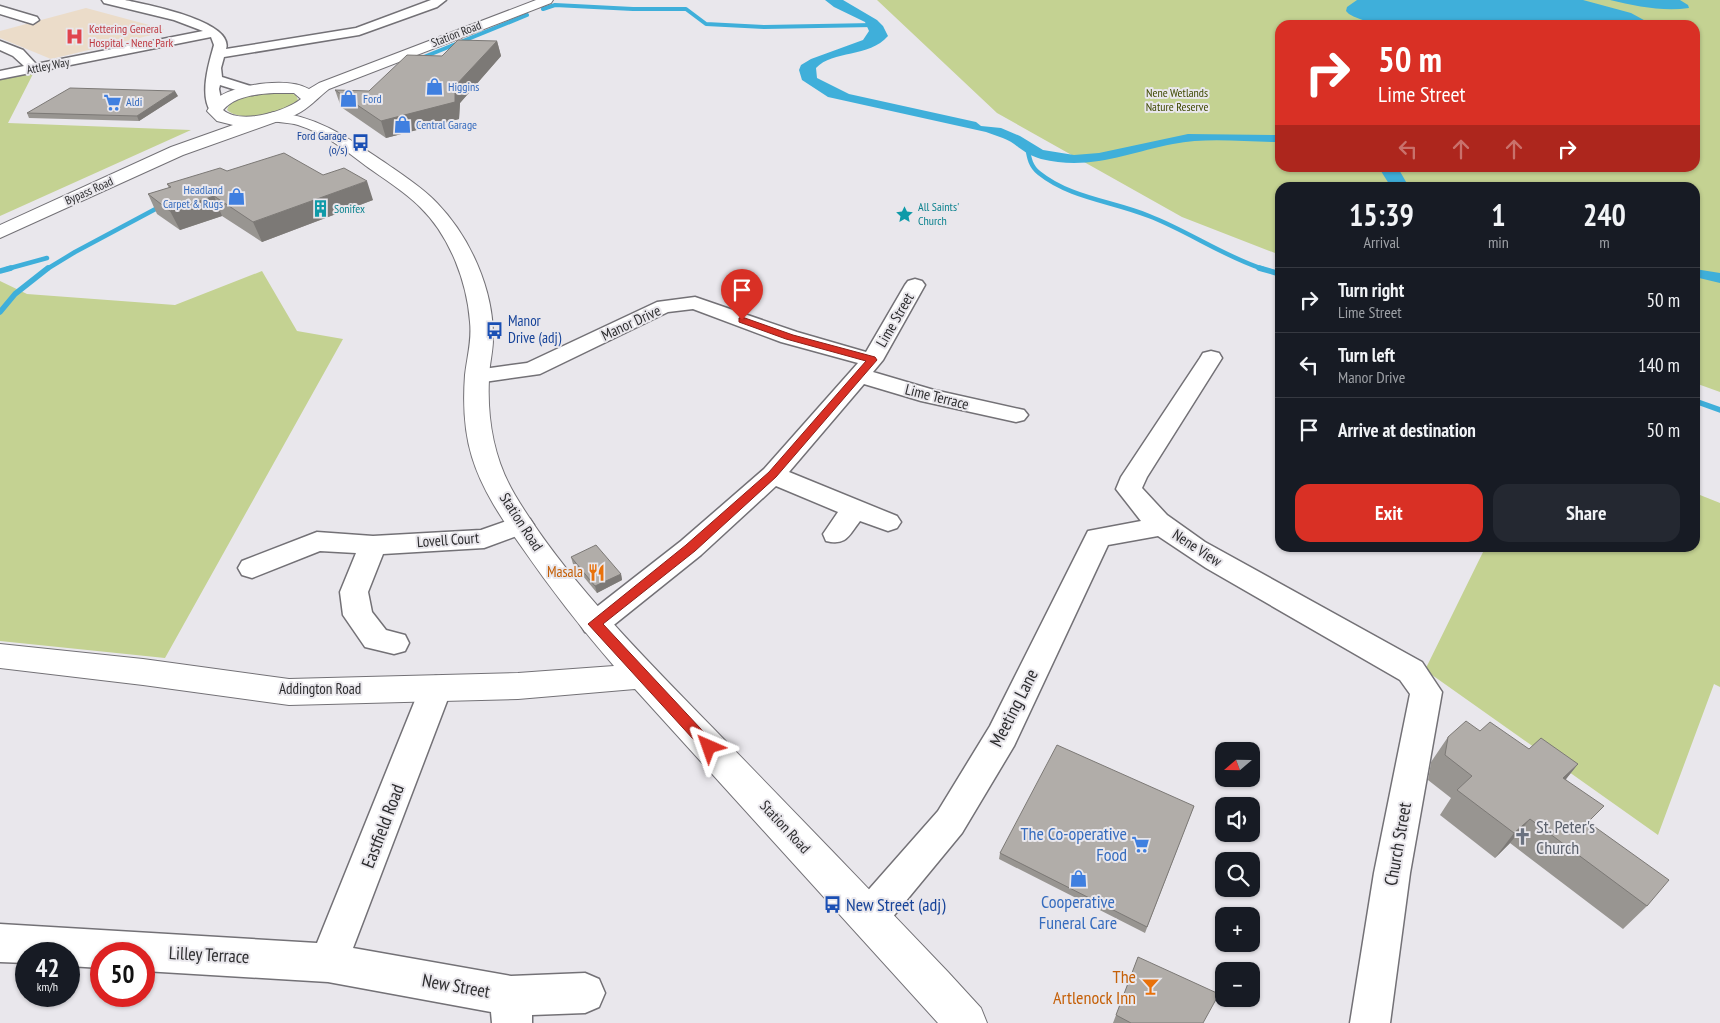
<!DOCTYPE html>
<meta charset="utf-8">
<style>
body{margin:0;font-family:"PT Sans Narrow",sans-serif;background:#242831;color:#f1f3f6;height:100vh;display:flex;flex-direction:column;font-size:19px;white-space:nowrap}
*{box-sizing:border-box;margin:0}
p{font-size:16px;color:#9ea1a6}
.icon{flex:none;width:28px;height:28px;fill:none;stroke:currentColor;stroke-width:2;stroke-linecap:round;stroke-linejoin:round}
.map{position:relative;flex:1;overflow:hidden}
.panel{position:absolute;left:1275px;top:182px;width:425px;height:370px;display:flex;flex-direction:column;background:#171b24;border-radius:15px;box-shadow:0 1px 4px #0004}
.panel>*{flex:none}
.banner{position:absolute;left:1275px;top:20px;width:425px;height:152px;border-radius:15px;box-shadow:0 1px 4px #0004;background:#d93025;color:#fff;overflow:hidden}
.needle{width:32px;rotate:250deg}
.controls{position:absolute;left:1215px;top:742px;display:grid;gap:10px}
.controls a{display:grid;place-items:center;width:45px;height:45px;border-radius:10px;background:#171b24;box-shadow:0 1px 4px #0004;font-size:25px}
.speed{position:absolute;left:15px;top:942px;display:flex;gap:10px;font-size:25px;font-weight:700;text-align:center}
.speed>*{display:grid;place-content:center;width:65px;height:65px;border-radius:50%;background:#171b24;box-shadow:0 1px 4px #0004;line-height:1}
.speed small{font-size:12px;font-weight:400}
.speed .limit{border:8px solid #d22;background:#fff;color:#111}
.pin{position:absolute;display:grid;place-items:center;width:42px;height:42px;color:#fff;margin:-51px -21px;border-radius:50% 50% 50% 0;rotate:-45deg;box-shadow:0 0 5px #0007}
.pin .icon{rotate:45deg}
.me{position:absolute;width:55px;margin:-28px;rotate:317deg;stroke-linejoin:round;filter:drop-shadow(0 0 4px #0008)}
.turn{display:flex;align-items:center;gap:18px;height:105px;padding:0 20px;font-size:22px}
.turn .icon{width:65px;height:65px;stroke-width:2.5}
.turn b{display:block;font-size:35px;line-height:42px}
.lanes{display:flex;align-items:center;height:48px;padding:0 20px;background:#0003;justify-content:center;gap:25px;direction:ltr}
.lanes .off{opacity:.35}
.eta{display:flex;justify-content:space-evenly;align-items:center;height:85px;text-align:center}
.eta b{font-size:30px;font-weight:800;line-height:35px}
.cta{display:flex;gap:10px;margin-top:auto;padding:10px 20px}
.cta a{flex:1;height:58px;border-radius:15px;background:#d93025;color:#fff;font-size:20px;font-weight:800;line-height:58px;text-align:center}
.cta a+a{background:#242831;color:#f1f3f6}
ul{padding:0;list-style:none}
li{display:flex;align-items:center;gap:15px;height:65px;padding:0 20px;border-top:1px solid #363941}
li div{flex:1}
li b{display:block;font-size:19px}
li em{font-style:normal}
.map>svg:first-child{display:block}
.medical{fill:#ebdcc9}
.green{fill:#c4d292;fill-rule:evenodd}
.water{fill:#3fafda}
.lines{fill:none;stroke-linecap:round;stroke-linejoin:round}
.stream-far2{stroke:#3fafda;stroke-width:4}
.stream-far1{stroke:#3fafda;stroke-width:4.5}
.stream{stroke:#3fafda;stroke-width:5.5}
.minor-casing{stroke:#737176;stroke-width:3}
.major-casing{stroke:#737176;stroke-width:2}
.highway-casing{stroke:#737176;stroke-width:2}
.minor{fill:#fff;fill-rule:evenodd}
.major{fill:#fff;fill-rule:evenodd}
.highway{fill:#fff;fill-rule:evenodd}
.wall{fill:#989591}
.shaded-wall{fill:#7c7976}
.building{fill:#b1ada9;stroke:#7c7976}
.route{fill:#d93025;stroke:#8d1f18}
.labels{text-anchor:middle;stroke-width:4;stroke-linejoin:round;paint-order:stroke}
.far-health-label{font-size:12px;fill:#be3a42;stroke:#e9e7ec;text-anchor:start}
.far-street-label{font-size:12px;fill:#2d2d2f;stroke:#e9e7ec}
.far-shop-label{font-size:12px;fill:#366cbe;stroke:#e9e7ec;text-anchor:start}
.far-park-label{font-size:12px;fill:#404a04;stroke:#e9e7ec}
.far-transit-label{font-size:12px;fill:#164399;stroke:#e9e7ec;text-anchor:end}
.far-culture-label{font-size:12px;fill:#0d838f;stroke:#e9e7ec;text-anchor:start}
.street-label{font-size:15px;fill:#2d2d2f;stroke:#e9e7ec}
.transit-label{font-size:15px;fill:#164399;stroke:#e9e7ec;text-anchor:start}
.food-label{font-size:15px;fill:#c56008;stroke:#e9e7ec;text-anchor:end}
.near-street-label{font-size:18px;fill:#2d2d2f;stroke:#e9e7ec}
.near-worship-label{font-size:18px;fill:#5b616d;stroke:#e9e7ec;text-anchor:start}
.near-shop-label{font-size:18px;fill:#366cbe;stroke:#e9e7ec;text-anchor:end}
.near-transit-label{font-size:18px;fill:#164399;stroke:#e9e7ec;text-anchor:start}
.near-food-label{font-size:18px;fill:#c56008;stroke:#e9e7ec;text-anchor:end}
</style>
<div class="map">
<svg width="1720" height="1023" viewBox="0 0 1720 1023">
<rect width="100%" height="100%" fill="#e9e7ec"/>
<path class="medical" d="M86,8l78,21 -4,4 -109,26 -51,-21v-7z"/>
<path class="green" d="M877,0h843v392l-25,-9v-195h-415v67l-98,-38 -185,-104zM1280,25h415v143h-415z
M34,72l-26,51 183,7 -191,86v-137z
M286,92l10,3 2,5c-11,14 -58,23 -71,10 5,-18 44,-17 59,-18z
M262,271l35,60 46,8 -178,319 -165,-17v-360l27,13 148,11z
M1695,493l25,10v184l-6,-3 -56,151 -233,-165 60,-122h210z"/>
<path class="water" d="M825,0h18l34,20 6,6 5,10c-19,22 -55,14 -72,32l1,10 32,16 127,28 5,4 20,2 19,8 23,14 31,5 25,-2 89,-19 92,1v7c-35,0 -73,-5 -107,2 -46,9 -83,27 -132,15 -10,-3 -16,-7 -23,-12 -9,-8 -21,-11 -32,-15l-158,-35 -26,-17 -3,-10 2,-5 10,-6 52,-19 6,-9 -4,-9 -31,-15z
M1357,0h226l48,13 22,12h-212c-17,-5 -22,-3 -38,0 -17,3 -40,-3 -54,-11l-3,-3 1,-4z
M1610,0h70l8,5 1,3c-26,4 -53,-2 -79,-8z
M1379,168h19l11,19h-18z
M1695,269l25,4v10l-25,-6z"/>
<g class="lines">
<path class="stream-far2" d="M543,9l12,-4 78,4h53l20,15 58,3 109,-2
M419,59l108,-44"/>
<path class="stream-far1" d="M1027,146c2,11 3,20 12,27 31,25 73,28 110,43 39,15 74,40 114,53
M7,269l40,-11
M47,269l28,-17 88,-47"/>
<path class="stream" d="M1259,268l21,6
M0,271l11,-3
M0,312l15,-18 33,-26
M1695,401l25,9"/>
<defs>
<path id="minor" d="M102,0c8,0 16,0 23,0 19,4 110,21 101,49l130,-21 75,-28h15l-9,7 -78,28 -135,22 -3,11 1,9 35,11 2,3 -2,3 -5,1 -32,-10 -1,4 4,20 -2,3h-10c-12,-17 -2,-49 3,-67l-3,-8 -211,42v-8l24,-5 -11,-10 -13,-6v-9l23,9 13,14 167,-33 -29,-11 -70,-17z
M0,6l37,11 2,3 -6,4 -33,-10z
M915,279l7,2 3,4 -42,75 -10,12 61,18 90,20 4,5 -4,5 -8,2 -95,-21 -57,-17 -75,88 108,44 4,6 -4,6 -9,3 -28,-10c-11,14 -13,25 -34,20l-3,-7 15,-22 -62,-26 -75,69 -96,77 -10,3 -10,-3 -5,-8 5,-8 96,-75 83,-72 94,-106 -77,-21 -88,-33 -25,3 -128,62 -63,9 -8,-2 -3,-5 3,-5 58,-8 130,-61 38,-5 102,35 69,20 39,-67 3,-4z
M1211,351l8,2 3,5 -75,119 -5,11 25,27 38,27 217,120 20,30 -32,181 -20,150h-40l24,-150 36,-179 -10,-14 -194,-112 -48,-32 -50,9 -94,201 -52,87 -80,97 -13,5 -13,-5 -6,-13 6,-13 82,-93 52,-85 98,-195 53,-10 -25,-32 5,-12 79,-119 3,-5z
M521,516l9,3 4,6 -4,6 -46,17 -101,6 -15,38 4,20 14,18 19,5 4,8 -4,8 -11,3 -29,-7 -22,-32 -3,-23 16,-39 -36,-2 -68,27 -10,-3 -4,-7 4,-7 75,-29 56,4 108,-6z
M436,676l11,3 5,9 -99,260 158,28 74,-3 14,6 6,14 -6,14 -14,6 -53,2v8h-40l-1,-11 -163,-30 -184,-11v-17h-43v14l-32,-2v-12h-43v9l-26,-1v-38l317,19 103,-255 5,-9z"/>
<path id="major" d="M274,112c45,4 77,28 113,52 17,12 36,24 50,39 33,34 57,87 56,136 0,13 -4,26 -4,40 -2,40 5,81 26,116 50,84 129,162 197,232 79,81 158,163 236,245l33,36 6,15h-49l-303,-334 -117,10 -229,6 -146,-20 -143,-17v-24l143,15 146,20 229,-6 96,-7c-33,-38 -64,-78 -93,-120 -19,-27 -39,-56 -49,-89 -8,-26 -9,-55 -7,-82 2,-18 7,-34 5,-53 -3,-40 -20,-86 -50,-115 -16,-16 -36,-28 -54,-41 -21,-16 -42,-33 -68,-41 -10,-3 -20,-2 -30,-5l-2,-3 2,-3z"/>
<path id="highway" d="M536,0h17l-2,3 -222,86c-12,9 -19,19 -34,26l-112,40 -183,83v-13l171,-78 62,-22 -16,-4 -10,-10c4,-6 7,-11 13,-15 21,-12 68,-19 89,-7l10,-6zM274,93h20l7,6c-17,13 -60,26 -78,11 12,-14 34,-16 51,-17z"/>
</defs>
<use href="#minor" class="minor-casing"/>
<use href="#major" class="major-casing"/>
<use href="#highway" class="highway-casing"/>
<use href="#minor" class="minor"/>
<use href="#major" class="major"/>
<use href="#highway" class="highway"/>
</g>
<path class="wall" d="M497,41l4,15 -41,47 -1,16 -73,19 -45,-31 -6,-17 34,1 73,-35z
M178,96l-39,25 -110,-3 -2,-5z
M323,175l50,25 -111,42 -40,-26 -42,14 -23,-16 -9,-20 21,-6 -2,-4z
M571,557l50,17 1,6 -25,13 -24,-29z
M1480,731l49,18 49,15 -12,15 23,44 58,83 -24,23 -113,-86 -15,15 -55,-43 11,-17 -23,-18 3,-18 17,-25z
M1194,806l-49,127 -146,-74 1,-6z
M1138,957l65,66h-90z"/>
<path class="shaded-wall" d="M497,41l4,15 -41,47 -1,16 -73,19 -5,-17 74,-35z
M175,91l3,5 -39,25 -2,-5z
M367,181l6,19 -111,42 -9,-20z
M214,196l8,20 -42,14 -10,-19z
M621,574l1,6 -25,13 -2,-7z
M1578,764l-20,25 5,-11z
M1530,819l-20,24 -15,15 19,-25z"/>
<path class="building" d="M458,40l39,1 -42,45v16l-74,19 -46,-31 34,1 38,-36 35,1z
M70,88l105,3 -38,25 -110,-3z
M284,153l39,22 21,-7 23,13 -114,41 -39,-26 -44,15 -22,-17 23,-7 -4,-3 53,-16 7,3z
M596,545l25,29 -26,12 -24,-29z
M1466,721l14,10 10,-9 39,27 12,-11 37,26 -15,14 41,28 -16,16 81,58 -22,26 -117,-87 -16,14 -57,-43 15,-14 -27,-21 3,-18z
M1057,745l137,61 -47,121 -147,-74z
M1138,957l81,37 -16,29h-72l-15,-8z"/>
<path class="route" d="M742,317l51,18 82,22 2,3 -101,117 -81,74 -92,73 111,119 2,4 -2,4 -5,2 -5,-2 -116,-127 98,-79 83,-73 97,-111 -80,-22 -47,-17v-4z"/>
<defs>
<symbol id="hospital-bare" viewBox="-9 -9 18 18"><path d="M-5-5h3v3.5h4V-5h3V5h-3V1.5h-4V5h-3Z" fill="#e0444e" stroke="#e9e7ec" stroke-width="2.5" paint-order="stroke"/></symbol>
<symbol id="shop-bare" viewBox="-9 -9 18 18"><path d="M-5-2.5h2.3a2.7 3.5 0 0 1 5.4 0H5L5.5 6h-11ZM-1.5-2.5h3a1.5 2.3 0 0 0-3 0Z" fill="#3f7fe0" stroke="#e9e7ec" stroke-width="2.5" paint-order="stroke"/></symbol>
<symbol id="supermarket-bare" viewBox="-9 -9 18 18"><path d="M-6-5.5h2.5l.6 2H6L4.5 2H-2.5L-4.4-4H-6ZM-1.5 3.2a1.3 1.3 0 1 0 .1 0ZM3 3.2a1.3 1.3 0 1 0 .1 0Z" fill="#3f7fe0" stroke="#e9e7ec" stroke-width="2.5" paint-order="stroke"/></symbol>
<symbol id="bus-bare" viewBox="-9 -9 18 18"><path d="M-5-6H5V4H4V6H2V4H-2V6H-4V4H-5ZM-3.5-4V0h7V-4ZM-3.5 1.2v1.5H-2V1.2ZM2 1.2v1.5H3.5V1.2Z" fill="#1a4fb4" stroke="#e9e7ec" stroke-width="2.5" paint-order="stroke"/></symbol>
<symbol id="building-bare" viewBox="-9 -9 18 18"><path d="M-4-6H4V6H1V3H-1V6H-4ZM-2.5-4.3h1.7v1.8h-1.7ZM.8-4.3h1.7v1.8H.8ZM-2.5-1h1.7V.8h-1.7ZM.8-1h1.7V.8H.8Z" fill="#0f9aa8" stroke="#e9e7ec" stroke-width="2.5" paint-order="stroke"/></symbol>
<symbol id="sight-bare" viewBox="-9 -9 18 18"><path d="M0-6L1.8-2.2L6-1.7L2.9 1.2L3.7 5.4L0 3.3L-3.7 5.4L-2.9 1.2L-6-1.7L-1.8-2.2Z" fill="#0f9aa8" stroke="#e9e7ec" stroke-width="2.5" paint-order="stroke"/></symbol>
<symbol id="restaurant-bare" viewBox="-9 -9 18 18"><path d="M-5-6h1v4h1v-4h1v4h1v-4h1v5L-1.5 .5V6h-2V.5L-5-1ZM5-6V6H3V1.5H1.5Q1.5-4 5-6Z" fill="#e8710a" stroke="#e9e7ec" stroke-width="2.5" paint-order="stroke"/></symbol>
<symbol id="church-bare" viewBox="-9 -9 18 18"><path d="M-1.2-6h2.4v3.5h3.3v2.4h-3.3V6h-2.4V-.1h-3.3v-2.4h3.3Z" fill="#6b7280" stroke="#e9e7ec" stroke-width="2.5" paint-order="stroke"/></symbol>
<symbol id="bar-bare" viewBox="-9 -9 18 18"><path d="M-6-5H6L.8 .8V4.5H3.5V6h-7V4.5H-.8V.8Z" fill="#e8710a" stroke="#e9e7ec" stroke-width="2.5" paint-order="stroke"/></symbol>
</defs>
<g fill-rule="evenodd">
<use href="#hospital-bare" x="62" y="24" width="25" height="25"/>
<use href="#shop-bare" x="422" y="74" width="25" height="25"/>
<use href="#shop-bare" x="336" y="86" width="25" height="25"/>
<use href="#supermarket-bare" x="100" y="90" width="25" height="25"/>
<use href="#shop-bare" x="390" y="112" width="25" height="25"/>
<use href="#bus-bare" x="348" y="130" width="25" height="25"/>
<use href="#shop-bare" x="224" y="184" width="25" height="25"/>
<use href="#building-bare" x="308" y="196" width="25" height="25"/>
<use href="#sight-bare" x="892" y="202" width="25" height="25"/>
<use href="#bus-bare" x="482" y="318" width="25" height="25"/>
<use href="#restaurant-bare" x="584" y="560" width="25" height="25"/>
<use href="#church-bare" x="1510" y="824" width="25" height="25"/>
<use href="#supermarket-bare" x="1128" y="832" width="25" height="25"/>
<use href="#shop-bare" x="1066" y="866" width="25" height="25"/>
<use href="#bus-bare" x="820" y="892" width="25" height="25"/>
<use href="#bar-bare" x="1138" y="974" width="25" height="25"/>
</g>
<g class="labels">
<g class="far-health-label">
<text x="89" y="33">Kettering General<tspan x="89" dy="14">Hospital - Nene Park</tspan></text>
</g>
<g class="far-street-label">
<text transform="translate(456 34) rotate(-21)" y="4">Station Road</text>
<text transform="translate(48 66) rotate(-11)" y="4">Attley Way</text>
<text transform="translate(89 191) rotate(-24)" y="4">Bypass Road</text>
</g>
<g class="far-shop-label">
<text x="448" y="91">Higgins</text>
<text x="363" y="103">Ford</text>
<text x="126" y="106">Aldi</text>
<text x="416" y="129">Central Garage</text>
<text x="223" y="194" text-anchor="end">Headland<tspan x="223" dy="14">Carpet &amp; Rugs</tspan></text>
</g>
<g class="far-park-label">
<text x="1177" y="97">Nene Wetlands<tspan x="1177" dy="14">Nature Reserve</tspan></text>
</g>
<g class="far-transit-label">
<text x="347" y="140">Ford Garage<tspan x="347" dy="14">(o/s)</tspan></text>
</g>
<g class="far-culture-label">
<text x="918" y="211">All Saints'<tspan x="918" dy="14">Church</tspan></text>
<text x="334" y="213">Sonifex</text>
</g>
<g class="street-label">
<text transform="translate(895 320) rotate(-60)" y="5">Lime Street</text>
<text transform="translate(631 323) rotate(-25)" y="5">Manor Drive</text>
<text transform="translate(937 397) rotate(14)" y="5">Lime Terrace</text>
<text transform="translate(521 522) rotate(57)" y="5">Station Road</text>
<text transform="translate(448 540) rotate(-4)" y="5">Lovell Court</text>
<text transform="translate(1197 548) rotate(33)" y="5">Nene View</text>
<text x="320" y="694">Addington Road</text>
<text transform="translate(785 827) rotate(47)" y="5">Station Road</text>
</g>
<g class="transit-label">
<text x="508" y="326">Manor<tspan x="508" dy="17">Drive (adj)</tspan></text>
</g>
<g class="food-label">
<text x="583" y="577">Masala</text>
</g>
<g class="near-street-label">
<text transform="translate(1014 708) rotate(-63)" y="6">Meeting Lane</text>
<text transform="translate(383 826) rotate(-69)" y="6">Eastfield Road</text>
<text transform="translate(1398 844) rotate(-80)" y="6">Church Street</text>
<text transform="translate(209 955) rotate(3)" y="6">Lilley Terrace</text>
<text transform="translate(456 986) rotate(10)" y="6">New Street</text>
</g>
<g class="near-worship-label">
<text x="1536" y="833">St. Peter's<tspan x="1536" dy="21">Church</tspan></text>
</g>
<g class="near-shop-label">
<text x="1127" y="840">The Co-operative<tspan x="1127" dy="21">Food</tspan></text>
<text x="1078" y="908" text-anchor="middle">Cooperative<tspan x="1078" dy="21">Funeral Care</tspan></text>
</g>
<g class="near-transit-label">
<text x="846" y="911">New Street (adj)</text>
</g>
<g class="near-food-label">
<text x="1136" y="983">The<tspan x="1136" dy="21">Artlenock Inn</tspan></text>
</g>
</g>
</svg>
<div class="controls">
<a><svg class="needle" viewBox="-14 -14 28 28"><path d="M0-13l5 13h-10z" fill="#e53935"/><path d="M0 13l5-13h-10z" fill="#9ea1a6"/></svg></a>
<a><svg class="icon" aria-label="sound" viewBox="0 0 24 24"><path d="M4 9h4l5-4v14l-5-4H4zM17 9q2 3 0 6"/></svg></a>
<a><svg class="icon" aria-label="search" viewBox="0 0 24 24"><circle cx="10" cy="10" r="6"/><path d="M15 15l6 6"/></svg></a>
<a>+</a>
<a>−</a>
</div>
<div class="speed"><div>42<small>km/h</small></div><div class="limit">50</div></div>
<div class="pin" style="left:742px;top:320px;background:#d93025"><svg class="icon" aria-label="arrive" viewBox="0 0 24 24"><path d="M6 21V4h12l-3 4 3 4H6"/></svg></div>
<svg class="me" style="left:709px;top:747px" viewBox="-20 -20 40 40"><path d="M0-17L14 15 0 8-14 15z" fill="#d93025" stroke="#fff" stroke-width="4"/></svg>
<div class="banner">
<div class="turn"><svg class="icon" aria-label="right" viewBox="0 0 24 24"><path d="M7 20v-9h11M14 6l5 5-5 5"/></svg><div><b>50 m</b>Lime Street</div></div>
<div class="lanes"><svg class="icon off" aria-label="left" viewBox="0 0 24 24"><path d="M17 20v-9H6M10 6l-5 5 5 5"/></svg><svg class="icon off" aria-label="ahead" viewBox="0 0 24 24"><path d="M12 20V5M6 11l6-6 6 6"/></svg><svg class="icon off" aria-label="ahead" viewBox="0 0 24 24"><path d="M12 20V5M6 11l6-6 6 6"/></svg><svg class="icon" aria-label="right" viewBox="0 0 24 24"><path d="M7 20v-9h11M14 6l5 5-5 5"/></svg></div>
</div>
<section class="panel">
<div class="eta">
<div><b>15:39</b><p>Arrival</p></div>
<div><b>1</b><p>min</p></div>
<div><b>240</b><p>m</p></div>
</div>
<ul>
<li><svg class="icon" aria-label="right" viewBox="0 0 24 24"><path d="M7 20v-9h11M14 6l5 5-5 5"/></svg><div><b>Turn right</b><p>Lime Street</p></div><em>50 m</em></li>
<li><svg class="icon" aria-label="left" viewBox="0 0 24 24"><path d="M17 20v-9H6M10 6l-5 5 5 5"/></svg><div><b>Turn left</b><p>Manor Drive</p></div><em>140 m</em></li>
<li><svg class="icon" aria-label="arrive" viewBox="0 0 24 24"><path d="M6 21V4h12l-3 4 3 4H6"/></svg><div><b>Arrive at destination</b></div><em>50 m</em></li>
</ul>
<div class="cta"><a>Exit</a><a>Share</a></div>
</section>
</div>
